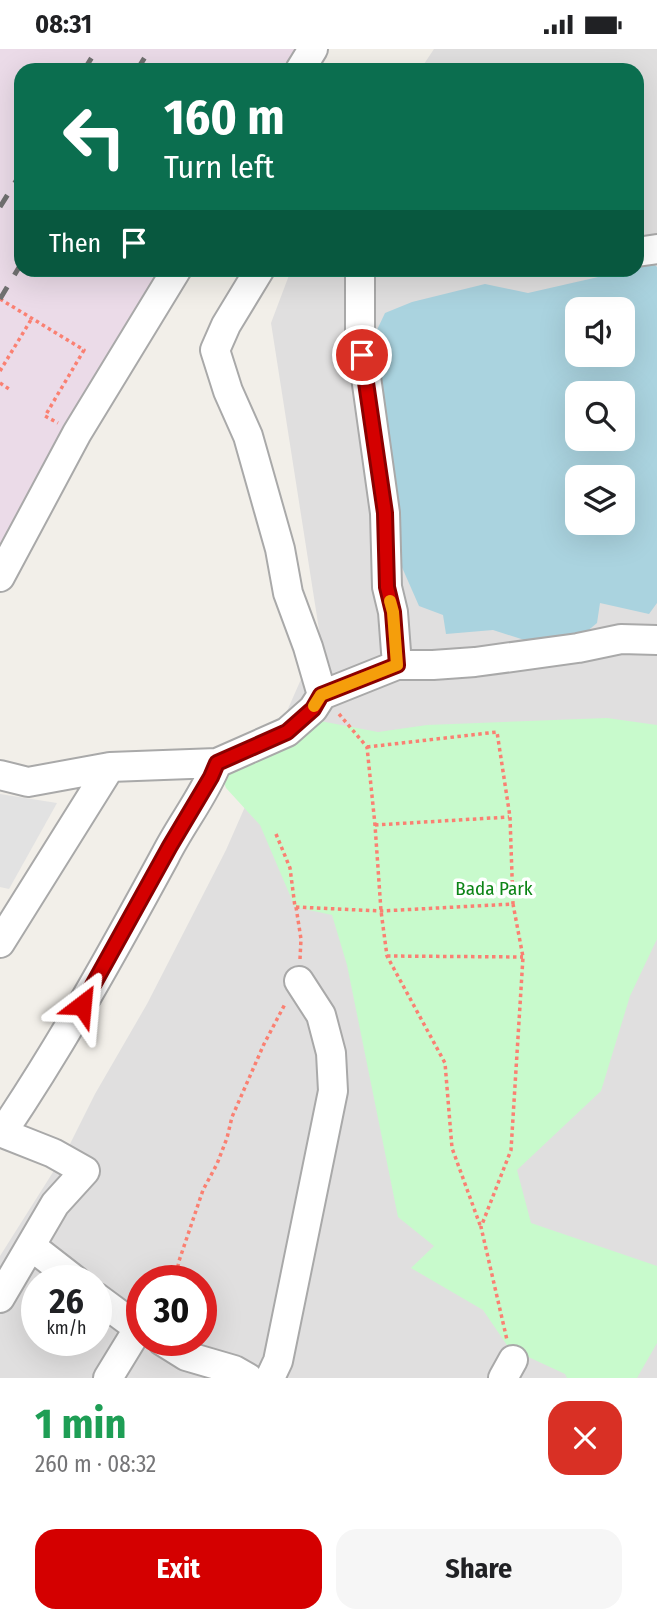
<!DOCTYPE html>
<meta charset="utf-8">
<style>
body{margin:0;font-family:"Fira Sans Condensed",sans-serif;background:#f6f6f6;color:#202124;height:100vh;display:flex;flex-direction:column;font-size:26px;white-space:nowrap}
*{box-sizing:border-box;margin:0}
p{font-size:23px;color:#757577}
.icon{flex:none;width:38px;height:38px;fill:none;stroke:currentColor;stroke-width:2;stroke-linecap:round;stroke-linejoin:round}
.map{position:relative;height:1329px;overflow:hidden}
.sheet{display:flex;flex-direction:column;background:#fff;flex:1}
.sheet>*{flex:none}
.banner{position:absolute;left:14px;top:14px;width:630px;height:214px;border-radius:21px;box-shadow:0 7px 28px #0002;background:#0b6e4f;color:#fff;overflow:hidden}
.buttons{position:absolute;left:565px;top:248px;display:grid;gap:14px}
.buttons a{display:grid;place-items:center;width:70px;height:70px;border-radius:14px;background:#fff;box-shadow:0 7px 28px #0002;font-size:35px}
.speed{position:absolute;left:21px;top:1216px;display:flex;gap:14px;font-size:35px;font-weight:700;text-align:center}
.speed>*{display:grid;place-content:center;width:91px;height:91px;border-radius:50%;background:#fff;box-shadow:0 7px 28px #0002;line-height:1}
.speed small{font-size:18px;font-weight:400}
.speed .limit{border:10px solid #d22;background:#fff;color:#111}
.pin{position:absolute;display:grid;place-items:center;width:60px;height:60px;color:#fff;margin:-30px;border:4px solid #fff;border-radius:50%;box-shadow:0 2px 7px #0007}
.me{position:absolute;width:77px;margin:-38px;rotate:29deg;stroke-linejoin:round;filter:drop-shadow(0 0 5px #0008)}
.turn{display:flex;align-items:center;gap:24px;height:147px;padding:0 35px;font-size:32px}
.turn .icon{width:91px;height:91px;stroke-width:2.5}
.turn b{display:block;font-size:49px;line-height:60px}
.then{display:flex;align-items:center;height:66px;padding:0 35px;background:#0003;gap:14px;font-size:26px}
.round{display:grid;place-items:center;flex:none;width:74px;height:74px;border-radius:21px;background:#f6f6f6}
.overview{display:flex;align-items:center;justify-content:space-between;height:119px;padding:0 35px}
h1{font-size:42px;font-weight:700;line-height:52px;color:#1e9e55}
.primary-button{display:flex;gap:14px;margin-top:auto;padding:14px 35px}
.primary-button a{flex:1;height:80px;border-radius:21px;background:#d40000;color:#fff;font-size:28px;font-weight:700;line-height:80px;text-align:center}
.primary-button a+a{background:#f6f6f6;color:#202124}
.status{display:flex;justify-content:space-between;align-items:center;height:49px;padding:0 35px;background:#fff;direction:ltr}
.status svg{height:19px;fill:currentColor}
.map>svg:first-child{display:block}
.residential{fill:#e0dfdf;fill-rule:evenodd}
.industrial{fill:#ebdbe8}
.park{fill:#c8facc}
.parking{fill:#e2e2e2}
.water{fill:#aad3df;fill-rule:evenodd}
.lines{fill:none;stroke-linecap:round;stroke-linejoin:round}
.minor-casing{stroke:#a9a9a9;stroke-width:32}
.path{stroke:#fa8072;stroke-width:3.5;stroke-dasharray:3.5 3.5;stroke-linecap:butt}
.minor{stroke:#fff;stroke-width:28}
.rail{stroke:#707070;stroke-width:5;stroke-dasharray:14 14;stroke-linecap:butt}
.route-casing{stroke:#8a0000;stroke-width:18}
.route{stroke:#d40000;stroke-width:12}
.slow{stroke:#f59e0b;stroke-width:12}
.labels{text-anchor:middle;stroke-width:7;stroke-linejoin:round;paint-order:stroke}
.park-label{font-size:19px;fill:#0c8416;stroke:#fff}
</style>
<div class="status"><b>08:31</b><svg viewBox="0 0 49 12"><path d="M0 12V9h3v3zM5 12V6h3v6zM10 12V3h3v9zM15 12V0h3v12zM26 1h20v11H26zM47 4h2v5h-2z"/></svg></div>
<div class="map">
<svg width="657" height="1329" viewBox="0 0 657 1329">
<rect width="100%" height="100%" fill="#f2efe9"/>
<path class="residential" d="M434,0h223v1329h-657v-122l67,-106 28,-56 52,-90 79,-154 94,-214 -49,-313 20,-53 346,-1v-199h-217zM578,261h45v45h-45zM578,345h45v45h-45zM578,429h45v45h-45zM37,1232h59v60h-59zM142,1232h59v60h-59z"/>
<path class="industrial" d="M0,0h304l-12,21h-271v199l153,1 -174,293z"/>
<path class="park" d="M607,669l50,7v214l-27,57 -29,95 -84,79 14,53 126,43v77l-20,35h-70l-2,-4 -56,-26 -26,-38 -72,-42 23,-22 -36,-29 -51,-252 -15,-50 -37,-8 -35,-82 -34,-37 -9,-25 98,-43 63,12 49,-7z"/>
<path class="parking" d="M0,745l57,9 -48,86 -9,-2z"/>
<path class="water" d="M654,215l3,3v336l-8,11 -49,-11 -3,20 -24,20 -36,1 -44,-14 -47,4 -3,-19 -24,-9 -18,-41 -34,-214 18,-38 27,-11 73,-18 43,9 101,-23 8,-1v-1zM578,261h45v45h-45zM578,345h45v45h-45zM578,429h45v45h-45z"/>
<g class="lines">
<defs>
<path id="minor" d="M300,21l13,-21
M637,203l20,-3
M260,220l-34,56 -11,25 13,41 20,45 32,113 8,44 20,54 14,48
M360,220v65l25,179 2,74 6,25 4,53
M0,528l77,-144 100,-164
M0,726l28,7 82,-15 107,-4 70,-31 26,-23 9,-14 75,-30h36l42,-3 103,-14 43,-9 36,1
M0,894l110,-176
M0,1083l53,21 32,18 -30,33 -55,94
M2,1084c60,-89 112,-183 163,-277 16,-32 39,-60 52,-93
M31,1197l45,35
M96,1248l46,34
M162,1292l24,15 48,14 14,8
M108,1329l30,-49
M270,1329l8,-17 55,-270 -2,-38 -10,-38 -22,-34
M503,1329l10,-18"/>
</defs>
<use href="#minor" class="minor-casing"/>
<path class="path" d="M0,250l84,51 -39,66 13,7
M0,322l32,-53
M0,334l9,6
M339,665l28,33 8,78 6,86 6,45 58,107 7,85 28,77
M367,698l130,-15 13,85 3,87
M375,776l134,-8
M276,785l14,34 5,39 86,4 132,-7 10,53 -12,193 -30,77 26,113
M296,858l5,32 -1,20
M387,907l136,1
M175,1232l4,-20 24,-71 14,-26 10,-26 5,-21 32,-73 21,-40"/>
<use href="#minor" class="minor"/>
<path class="rail" d="M84,21l13,-21
M137,21l13,-21
M0,158l21,-34
M0,250l21,-35"/>
</g>
<g class="lines">
<defs>
<path id="route" d="M82,956l88,-159 41,-69 6,-14 70,-31 26,-23 8,-14 76,-30 -4,-53 -6,-25 -2,-74 -23,-158"/>
</defs>
<use href="#route" class="route-casing"/>
<use href="#route" class="route"/>
<path class="slow" d="M314,657l7,-11 76,-30 -4,-53 -3,-11"/>
</g>
<g class="labels">
<g class="park-label">
<text x="494" y="846">Bada Park</text>
</g>
</g>
</svg>
<div class="buttons">
<a><svg class="icon" aria-label="sound" viewBox="0 0 24 24"><path d="M4 9h4l5-4v14l-5-4H4zM17 9q2 3 0 6"/></svg></a>
<a><svg class="icon" aria-label="search" viewBox="0 0 24 24"><circle cx="10" cy="10" r="6"/><path d="M15 15l6 6"/></svg></a>
<a><svg class="icon" aria-label="layers" viewBox="0 0 24 24"><path d="M12 4l9 5-9 5-9-5zM3 14l9 5 9-5"/></svg></a>
</div>
<div class="speed"><div>26<small>km/h</small></div><div class="limit">30</div></div>
<div class="pin" style="left:362px;top:306px;background:#d93025"><svg class="icon" aria-label="arrive" viewBox="0 0 24 24"><path d="M6 21V4h12l-3 4 3 4H6"/></svg></div>
<svg class="me" style="left:82px;top:956px" viewBox="-20 -20 40 40"><path d="M0-17L14 15 0 8-14 15z" fill="#d40000" stroke="#fff" stroke-width="4"/></svg>
<div class="banner">
<div class="turn"><svg class="icon" aria-label="left" viewBox="0 0 24 24"><path d="M17 20v-9H6M10 6l-5 5 5 5"/></svg><div><b>160 m</b>Turn left</div></div>
<div class="then">Then<svg class="icon" aria-label="arrive" viewBox="0 0 24 24"><path d="M6 21V4h12l-3 4 3 4H6"/></svg></div>
</div>
</div>
<section class="sheet">
<div class="overview"><div><h1>1 min</h1><p>260 m · 08:32</p></div><a class="round" style="background:#d93025;color:#fff"><svg class="icon" aria-label="close" viewBox="0 0 24 24"><path d="M6 6l12 12M18 6L6 18"/></svg></a></div>
<div class="primary-button"><a>Exit</a><a>Share</a></div>
</section>
